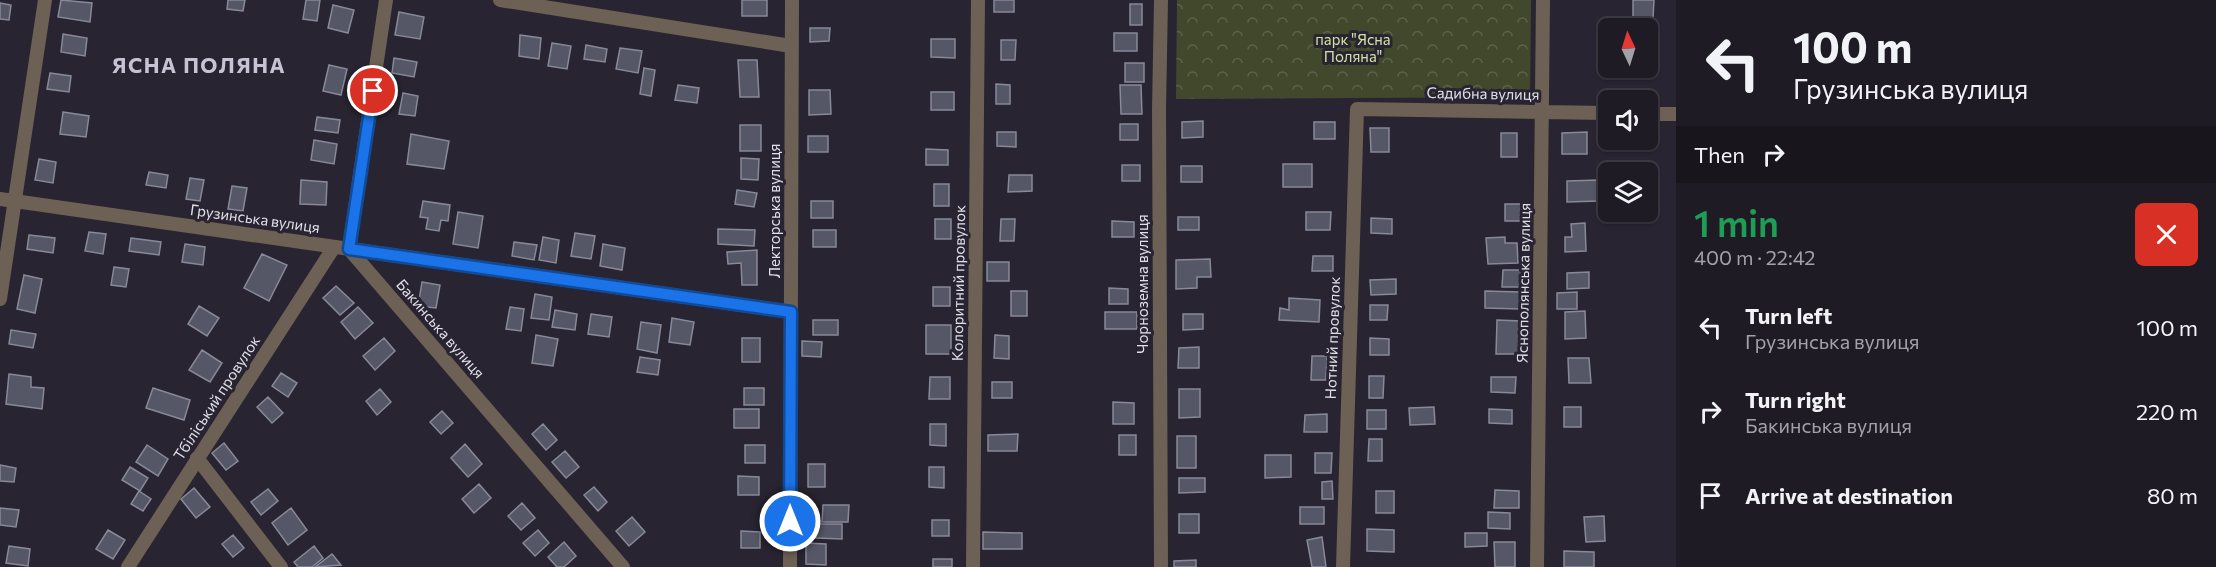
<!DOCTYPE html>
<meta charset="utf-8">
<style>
body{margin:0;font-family:Commissioner,sans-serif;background:#2b2832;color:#f1f3f6;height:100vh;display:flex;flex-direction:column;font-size:22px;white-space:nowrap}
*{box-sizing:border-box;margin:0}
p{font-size:20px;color:#a1a1a7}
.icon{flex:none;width:33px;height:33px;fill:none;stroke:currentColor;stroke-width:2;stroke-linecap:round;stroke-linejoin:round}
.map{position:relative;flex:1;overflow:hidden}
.drawer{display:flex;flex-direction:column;background:#1e1b25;width:540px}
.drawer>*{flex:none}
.top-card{background:#1e1b25;color:#f1f3f6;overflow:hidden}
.needle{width:39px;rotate:356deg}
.controls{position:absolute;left:1598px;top:18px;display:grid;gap:12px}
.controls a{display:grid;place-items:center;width:60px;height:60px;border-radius:9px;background:#1e1b25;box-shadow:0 2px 4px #0004,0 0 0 2px #3c3942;font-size:30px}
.pin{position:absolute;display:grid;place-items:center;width:51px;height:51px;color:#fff;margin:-26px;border:3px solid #fff;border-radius:50%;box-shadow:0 2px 6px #0007}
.me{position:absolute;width:66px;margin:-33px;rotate:0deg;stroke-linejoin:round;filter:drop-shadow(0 0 4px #0008)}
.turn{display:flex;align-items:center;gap:21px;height:126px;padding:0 18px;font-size:27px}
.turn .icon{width:78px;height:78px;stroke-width:2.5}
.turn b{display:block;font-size:42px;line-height:51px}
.then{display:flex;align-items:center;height:57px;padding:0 18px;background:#0003;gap:12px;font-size:22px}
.round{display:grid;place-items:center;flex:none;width:63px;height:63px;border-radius:9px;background:#2b2832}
.overview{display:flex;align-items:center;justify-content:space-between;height:102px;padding:0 18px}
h1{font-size:36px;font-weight:600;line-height:45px;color:#1e9e55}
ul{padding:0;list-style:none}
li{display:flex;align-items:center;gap:18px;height:84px;padding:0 18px}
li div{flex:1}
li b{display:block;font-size:22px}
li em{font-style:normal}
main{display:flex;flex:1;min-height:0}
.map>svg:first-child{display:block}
.park{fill:url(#park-crowns)}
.building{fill:#565766;stroke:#878999;stroke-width:1.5}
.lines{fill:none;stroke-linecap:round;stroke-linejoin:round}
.street{stroke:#6d6054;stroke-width:14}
.route-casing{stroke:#114b97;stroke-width:15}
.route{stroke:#1a73e8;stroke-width:10}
.labels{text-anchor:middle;stroke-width:6;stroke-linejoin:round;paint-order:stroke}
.park-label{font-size:15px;fill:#d3e2a3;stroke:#282431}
.street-label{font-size:15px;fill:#e1dfe8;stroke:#282431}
.district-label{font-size:21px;font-weight:bold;letter-spacing:1.5px;fill:#c8c3d4;stroke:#282431}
</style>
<main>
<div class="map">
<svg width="1676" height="567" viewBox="0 0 1676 567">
<defs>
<pattern id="park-crowns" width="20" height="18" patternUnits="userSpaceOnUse" patternTransform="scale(1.5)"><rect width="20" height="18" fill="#42482c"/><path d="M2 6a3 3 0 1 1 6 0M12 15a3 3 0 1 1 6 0" fill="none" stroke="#5d624b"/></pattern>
</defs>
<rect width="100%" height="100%" fill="#282431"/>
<path class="park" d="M1177,0h354l-1,97 -354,2z"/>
<path class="building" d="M61,0l31,3 -2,19 -32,-5z
M228,0h17l-2,11 -16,-2z
M306,0h14l-3,21 -14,-2z
M742,0h25v16h-25z
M994,0h20v12h-20z
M1633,0h21l-1,19h-20z
M0,3l11,2 -2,15 -9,-1z
M1130,4h12v21h-12z
M333,5l21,5 -6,23 -20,-5z
M399,12l25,5 -4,22 -25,-4z
M810,28h20l-1,13 -19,1z
M1114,33h23v18h-23z
M63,34l24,4 -2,18 -24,-4z
M520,35l21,3 -2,21 -20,-3z
M931,39h24v19l-24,-1z
M1001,40h15l-1,20h-14z
M552,43l19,3 -4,23 -19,-3z
M586,45l21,4 -2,13 -21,-3z
M620,48l22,3 -4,22 -22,-4z
M394,58l23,4 -3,15 -22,-4z
M738,60h19l2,37h-19z
M1125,63h19v19h-19z
M329,65l18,4 -6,26 -18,-4z
M644,68l11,2 -4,26 -11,-2z
M50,73l21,3 -2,16 -22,-3z
M996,84l14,1v19h-14z
M678,85l21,3 -2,15 -22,-3z
M1120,85h21l1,29h-21z
M809,90h21l1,24 -22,1z
M931,92h23v18h-23z
M403,93l15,3 -3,20 -16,-2z
M63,112l26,4 -3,21 -26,-3z
M317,117l23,3 -2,13 -23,-3z
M1203,121v16l-21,1v-16z
M1314,122h21v17h-21z
M1120,124h18v16h-18z
M740,125h21v26h-21z
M1370,128h19v24h-18z
M997,132h19v15l-19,-1z
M1587,132v22h-25v-21z
M1501,133h16v24h-16z
M411,134l38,7 -5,28 -37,-5z
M808,136h20v16h-20z
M314,140l23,4 -3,20 -23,-4z
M926,149l22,1v15h-22z
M741,158l18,1 -1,21 -17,-1z
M39,159l17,3 -3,21 -18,-3z
M1283,164h29v23h-29z
M1122,165h18v16h-18z
M1181,166h21v16h-21z
M149,172l19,3 -2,13 -20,-3z
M1009,175h23v16l-24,1z
M190,178l14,2 -4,21 -14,-2z
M301,180l26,2 -1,23 -26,-1z
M1598,180v21l-31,1v-21z
M934,184h15v22h-15z
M232,186l15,2 -4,23 -15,-2z
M737,190l20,3 -3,14 -19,-3z
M423,201l27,4 -2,16 -7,-1 -2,11 -13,-2 2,-11 -8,-1z
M811,201h22v17h-22z
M1505,204h21v17h-21z
M458,212l25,4 -5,32 -25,-4z
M1306,212h25l-1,18h-24z
M1178,217h21v13h-21z
M1371,218l21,1v15l-21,-1z
M935,219h16v20h-16z
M1001,219h14l-1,22h-14z
M1112,221l22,1v15h-22z
M1585,223l1,28 -21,1v-15h7l-1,-13z
M718,229l37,1 -1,16 -36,-2z
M813,230h23v17h-23z
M89,232l17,2 -3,20 -18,-3z
M575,233l20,3 -4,23 -20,-3z
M29,235l26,3 -2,15 -26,-4z
M543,237l16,3 -3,23 -17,-3z
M1505,237v6h12l1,20 -30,1 -2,-26z
M131,238l30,4 -2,13 -30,-4z
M514,242l23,3 -3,15 -22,-4z
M185,244l20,3 -2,18 -21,-3z
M603,244l22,4 -3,22 -22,-4z
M757,250v35h-15l-1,-22 -13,1 -1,-12z
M262,254l25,11 -18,36 -25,-13z
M1313,256h20v15h-21z
M1210,259l1,18h-14v11l-21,1v-29z
M987,262h22v19h-22z
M114,267l15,2 -3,18 -15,-2z
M1503,270h21v17h-22z
M1589,272v16l-22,1v-16z
M24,275l18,4 -7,34 -18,-4z
M1396,279v15l-25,1 -1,-15z
M422,282l18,3 -4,23 -18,-2z
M336,286l18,17 -14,12 -17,-17z
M933,287h17v19h-17z
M1109,288l19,1v15h-19z
M1011,291h16v25h-16z
M1485,291l35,1v17l-35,-1z
M1577,292v17h-20v-16z
M535,294l17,3 -3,23 -18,-2z
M1289,298l31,2 -1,22 -40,-2 1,-12 9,2z
M1370,305h18l-1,15h-17z
M199,306l20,12 -12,18 -19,-12z
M358,307l15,16 -18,16 -14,-17z
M510,307l14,2 -3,22 -15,-2z
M555,310l22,4 -2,16 -23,-3z
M1585,311l1,27 -21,1v-27z
M1105,312h32v17h-32z
M591,314l21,3 -3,20 -21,-3z
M1183,314h20v15l-20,1z
M672,318l22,4 -4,23 -21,-3z
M813,320h25v15h-25z
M1497,320l24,1 -1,33h-24z
M641,322l20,3 -4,28 -20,-4z
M926,325h25v29h-25z
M11,330l25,4 -3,14 -24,-4z
M536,335l22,4 -5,27 -21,-3z
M995,335l14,1v23l-15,-1z
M384,338l11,13 -20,19 -12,-14z
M742,338h18v24h-18z
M1370,338l19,1v16h-19z
M802,341l20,1 -1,15 -19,-1z
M1199,347v21h-21l1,-20z
M202,350l20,13 -12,19 -21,-12z
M1312,356h15l-1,24h-15z
M640,357l20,3 -2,15 -21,-3z
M1568,358h21l2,25h-22z
M281,373l16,10 -9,14 -16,-11z
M9,374l22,3v10l13,1 -2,21 -36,-5z
M1369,376h15l-1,22h-14z
M930,377h20v22h-21z
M1491,377h25l-1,16 -24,-1z
M992,382h20v16h-20z
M153,388l37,12 -6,20 -38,-12z
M744,388h20v17h-20z
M380,389l11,13 -14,13 -11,-14z
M1179,389h21v28l-21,1z
M268,397l15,16 -11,10 -15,-16z
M1113,402l21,1v21h-21z
M1434,407l1,17 -25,1 -1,-17z
M1564,407h17v20h-17z
M734,409h25v19h-25z
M1489,409l23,1v14l-23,-1z
M1367,410h19v19h-19z
M442,411l11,12 -12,11 -11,-12z
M1327,414v18h-23l1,-17z
M543,424l14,16 -11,10 -14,-16z
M930,424h16v22l-16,-1z
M1018,434l-1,17h-29v-16z
M1119,435h17v20h-17z
M1177,436h19v32h-19z
M1369,439h13v22h-14z
M224,443l14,18 -12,9 -14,-17z
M465,444l17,20 -14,13 -17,-19z
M147,445l21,14 -10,17 -22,-14z
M745,445h20v18h-20z
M565,451l14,16 -13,11 -14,-16z
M1315,453h17l-1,20h-16z
M1265,455h26v22l-26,1z
M808,464h17v23h-17z
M0,465l16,3 -2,14 -14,-1z
M130,467l18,11 -8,13 -18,-11z
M929,467h15v21l-15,-1z
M738,476l21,1v18h-21z
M1179,478h26v14l-26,1z
M1332,481l1,18h-11v-17z
M479,484l12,14 -17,15 -12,-14z
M594,487l13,15 -9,9 -14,-16z
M194,488l16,19 -14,11 -15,-19z
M268,489l10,12 -17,14 -10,-13z
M1495,490l24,1v17h-25z
M139,491l12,8 -8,12 -12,-7z
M1376,491h18v22h-18z
M522,503l13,15 -14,12 -13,-14z
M823,505h26l-1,17h-26z
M1300,507h24v17h-24z
M0,508l19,2 -3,17 -16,-2z
M291,508l16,22 -19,15 -16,-22z
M1488,512l22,1v16l-22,-1z
M1179,514h20v19h-20z
M1604,516l1,25 -19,1 -2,-25z
M632,517l13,15 -16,14 -13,-15z
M932,520h17v16h-17z
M816,524h26v15l-26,-1z
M1367,529l27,1v22l-27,-1z
M108,530l17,10 -12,19 -17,-10z
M538,530l11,13 -14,13 -12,-13z
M741,531l19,1v16h-19z
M983,532l39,1v16h-39z
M1465,533h22v13l-22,1z
M233,535l11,13 -11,9 -11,-13z
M1322,537l4,30h-14l-5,-27z
M564,542l12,14 -12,11h-7l-9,-10z
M1494,542h21v25h-20z
M806,543l20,1v21l-20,-1z
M9,546l21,3 -2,17 -22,-3z
M314,546l9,12 -11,9h-14l-4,-5z
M1564,551l30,1v15h-30z
M332,554l9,11 -26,2z
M933,559h19v8h-19z
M1196,560v7h-22v-6z"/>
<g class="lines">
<path class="street" d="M386,0l-37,249 274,318
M500,0l291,46
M1647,114h29
M0,199l791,113
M0,299l45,-299
M197,458l84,109
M128,567l206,-320
M790,567l2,-567
M973,567l5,-567
M1161,567l-2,-458 2,-109
M1343,567l14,-458 251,4
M1537,567l6,-567"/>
</g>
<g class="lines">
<defs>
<path id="route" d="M373,91l-24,158 442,63 -1,209"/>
</defs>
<use href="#route" class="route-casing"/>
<use href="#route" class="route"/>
</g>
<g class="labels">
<g class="park-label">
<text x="1353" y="45">парк "Ясна<tspan x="1353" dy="17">Поляна"</tspan></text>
</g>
<g class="street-label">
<text transform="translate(1483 94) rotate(1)" y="5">Садибна вулиця</text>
<text transform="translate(775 211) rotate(-90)" y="5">Лекторська вулиця</text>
<text transform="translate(255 219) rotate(8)" y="5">Грузинська вулиця</text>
<text transform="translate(959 283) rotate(-89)" y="5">Колоритний провулок</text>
<text transform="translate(1524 283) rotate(-89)" y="5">Яснополянська вулиця</text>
<text transform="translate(1143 284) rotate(-90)" y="5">Чорноземна вулиця</text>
<text transform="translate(440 329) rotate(49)" y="5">Бакинська вулиця</text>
<text transform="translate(1333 338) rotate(-88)" y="5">Нотний провулок</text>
<text transform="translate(217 398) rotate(-57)" y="5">Тбіліський провулок</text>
</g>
<g class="district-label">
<text x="199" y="73">ЯСНА ПОЛЯНА</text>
</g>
</g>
</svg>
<div class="controls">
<a><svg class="needle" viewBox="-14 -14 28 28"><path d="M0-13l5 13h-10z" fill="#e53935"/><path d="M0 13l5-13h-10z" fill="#a1a1a7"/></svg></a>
<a><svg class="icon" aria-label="sound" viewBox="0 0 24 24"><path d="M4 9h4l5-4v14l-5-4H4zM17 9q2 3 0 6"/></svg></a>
<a><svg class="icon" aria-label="layers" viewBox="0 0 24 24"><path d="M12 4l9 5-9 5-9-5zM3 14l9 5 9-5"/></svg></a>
</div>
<div class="pin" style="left:373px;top:91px;background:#d93025"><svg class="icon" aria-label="arrive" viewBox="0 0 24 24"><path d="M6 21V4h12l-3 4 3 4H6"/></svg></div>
<svg class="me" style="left:790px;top:521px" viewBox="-20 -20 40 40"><circle r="17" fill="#1a73e8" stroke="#fff" stroke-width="3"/><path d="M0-11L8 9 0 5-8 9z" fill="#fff"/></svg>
</div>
<section class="drawer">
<div class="top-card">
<div class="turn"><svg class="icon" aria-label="left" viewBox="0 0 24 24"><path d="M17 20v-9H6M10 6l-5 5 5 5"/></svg><div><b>100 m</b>Грузинська вулиця</div></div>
<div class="then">Then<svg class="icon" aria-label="right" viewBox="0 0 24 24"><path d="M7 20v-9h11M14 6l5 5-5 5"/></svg></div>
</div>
<div class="overview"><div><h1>1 min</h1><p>400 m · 22:42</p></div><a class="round" style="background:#d93025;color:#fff"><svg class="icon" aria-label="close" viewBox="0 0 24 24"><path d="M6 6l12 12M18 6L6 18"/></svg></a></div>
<ul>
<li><svg class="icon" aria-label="left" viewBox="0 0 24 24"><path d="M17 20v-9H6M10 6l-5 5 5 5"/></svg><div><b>Turn left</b><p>Грузинська вулиця</p></div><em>100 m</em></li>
<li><svg class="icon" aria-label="right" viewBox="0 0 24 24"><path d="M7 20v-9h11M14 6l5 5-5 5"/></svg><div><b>Turn right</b><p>Бакинська вулиця</p></div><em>220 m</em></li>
<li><svg class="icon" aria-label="arrive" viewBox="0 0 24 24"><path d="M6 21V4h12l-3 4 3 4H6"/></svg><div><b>Arrive at destination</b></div><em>80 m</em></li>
</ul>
</section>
</main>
